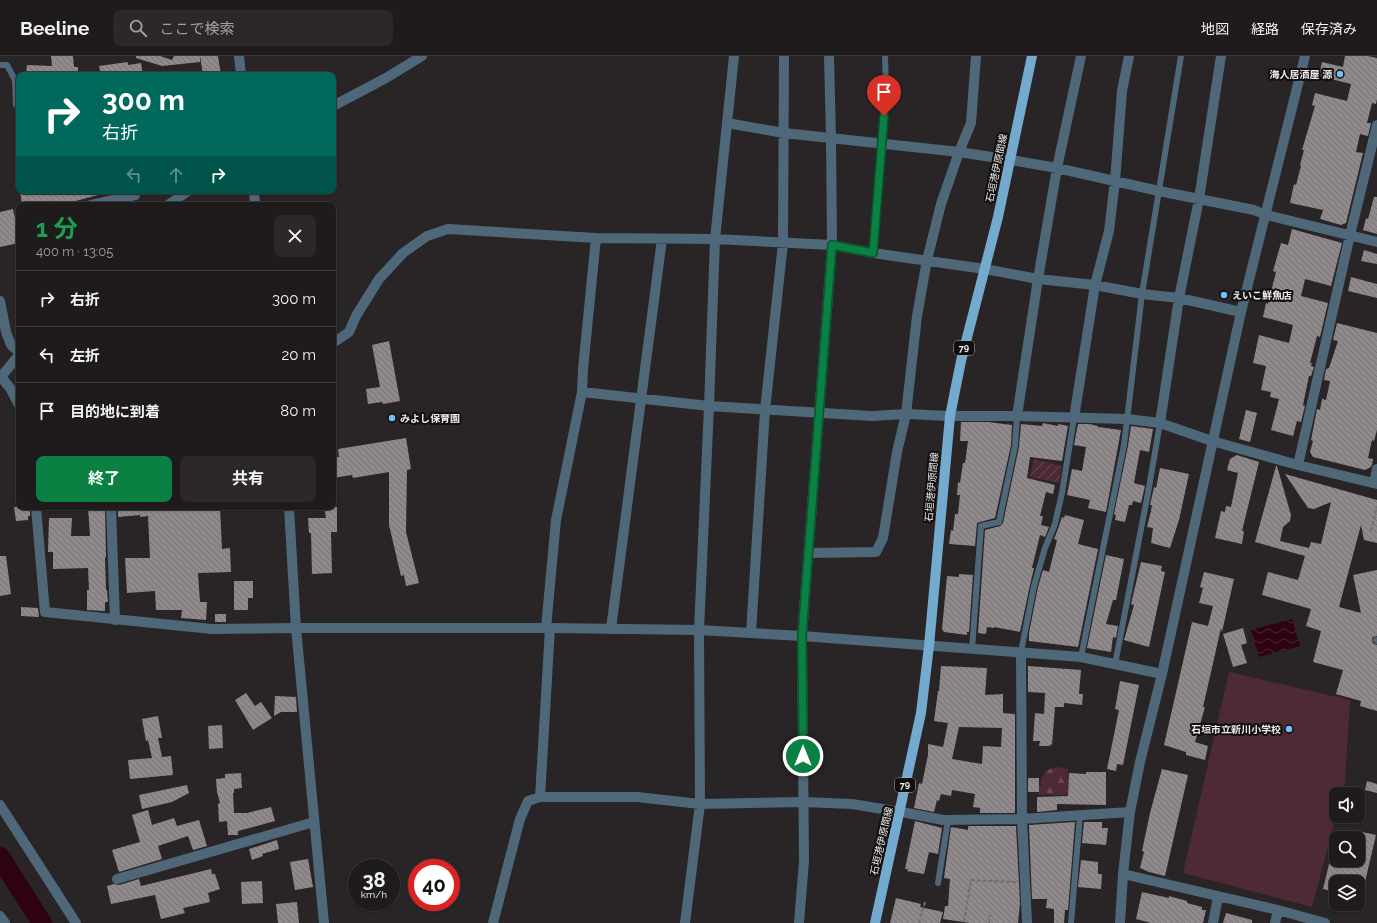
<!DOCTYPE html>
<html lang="ja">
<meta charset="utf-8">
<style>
body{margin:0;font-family:Raleway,"Noto Sans JP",sans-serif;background:#2c2829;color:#f1f3f6;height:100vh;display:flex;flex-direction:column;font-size:15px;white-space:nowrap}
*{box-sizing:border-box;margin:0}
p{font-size:13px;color:#a1a1a3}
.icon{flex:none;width:22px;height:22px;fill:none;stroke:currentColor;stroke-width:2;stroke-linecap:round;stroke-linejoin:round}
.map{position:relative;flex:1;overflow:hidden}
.side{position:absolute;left:16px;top:146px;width:320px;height:308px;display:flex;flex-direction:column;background:#1f1b1c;border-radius:8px;box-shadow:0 1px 3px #0004,0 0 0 1px #3c393b}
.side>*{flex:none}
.top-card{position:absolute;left:16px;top:16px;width:320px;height:122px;border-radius:8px;box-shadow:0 1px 3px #0004,0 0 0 1px #3c393b;background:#00695c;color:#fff;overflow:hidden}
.tools{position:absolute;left:1329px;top:731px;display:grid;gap:8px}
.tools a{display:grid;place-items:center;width:36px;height:36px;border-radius:8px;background:#1f1b1c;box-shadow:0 1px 3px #0004,0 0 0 1px #3c393b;font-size:20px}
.speed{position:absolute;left:348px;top:803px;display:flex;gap:8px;font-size:20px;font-weight:700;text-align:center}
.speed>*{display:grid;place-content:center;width:52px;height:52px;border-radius:50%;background:#1f1b1c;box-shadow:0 1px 3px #0004,0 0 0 1px #3c393b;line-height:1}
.speed small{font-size:10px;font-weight:400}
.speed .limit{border:6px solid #d22;background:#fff;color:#111}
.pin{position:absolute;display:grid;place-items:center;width:34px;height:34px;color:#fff;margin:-41px -17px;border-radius:50% 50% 50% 0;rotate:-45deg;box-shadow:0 0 4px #0007}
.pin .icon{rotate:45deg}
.me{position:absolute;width:44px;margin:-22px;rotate:0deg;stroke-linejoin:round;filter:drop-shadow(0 0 3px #0008)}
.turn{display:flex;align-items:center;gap:14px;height:84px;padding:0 20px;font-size:18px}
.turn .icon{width:52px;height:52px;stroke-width:2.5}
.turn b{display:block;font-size:28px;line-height:34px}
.lanes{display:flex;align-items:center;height:38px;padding:0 20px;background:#0003;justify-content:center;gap:20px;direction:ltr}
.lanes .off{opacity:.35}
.round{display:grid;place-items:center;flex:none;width:42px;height:42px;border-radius:8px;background:#2c2829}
.head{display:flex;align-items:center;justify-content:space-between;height:68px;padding:0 20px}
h1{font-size:24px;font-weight:700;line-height:30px;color:#1e9e55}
.cta{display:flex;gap:8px;margin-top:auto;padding:8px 20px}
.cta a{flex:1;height:46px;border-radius:8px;background:#0b8043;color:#fff;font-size:16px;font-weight:700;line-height:46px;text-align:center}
.cta a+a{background:#2c2829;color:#f1f3f6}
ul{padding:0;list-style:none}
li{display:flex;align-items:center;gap:12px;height:56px;padding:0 20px;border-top:1px solid #3c393b}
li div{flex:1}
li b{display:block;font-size:15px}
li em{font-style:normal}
header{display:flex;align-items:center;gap:24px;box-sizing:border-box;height:56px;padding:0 20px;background:#1f1b1c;border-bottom:1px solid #3c393b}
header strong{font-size:19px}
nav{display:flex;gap:22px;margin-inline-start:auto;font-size:14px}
.search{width:280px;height:36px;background:#2c2829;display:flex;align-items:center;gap:10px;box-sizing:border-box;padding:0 14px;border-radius:8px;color:#a1a1a3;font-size:15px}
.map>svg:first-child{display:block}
.forest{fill:url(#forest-firs)}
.park{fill:#4e2a34}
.garden{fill:url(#garden-furrows)}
.water{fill:url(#water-waves)}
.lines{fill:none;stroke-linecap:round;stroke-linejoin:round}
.river{stroke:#2e0213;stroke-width:20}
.building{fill:url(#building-back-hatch);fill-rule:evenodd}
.path{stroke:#736e6f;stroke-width:2;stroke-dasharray:4 2;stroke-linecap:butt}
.service{stroke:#4e6879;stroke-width:6}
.minor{stroke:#4e6879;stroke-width:10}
.tertiary{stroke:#4e6879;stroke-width:10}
.primary{stroke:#73aace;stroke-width:10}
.route-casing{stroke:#07532c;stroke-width:10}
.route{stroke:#0b8043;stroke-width:7}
.poi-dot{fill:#71c1f5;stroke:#100e0e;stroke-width:1.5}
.labels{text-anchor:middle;stroke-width:4;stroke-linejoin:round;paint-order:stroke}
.shield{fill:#100e0e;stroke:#aca9a9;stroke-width:1}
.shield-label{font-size:9px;font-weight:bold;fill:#efebec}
.poi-label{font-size:10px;font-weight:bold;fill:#efebec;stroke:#100e0e;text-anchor:end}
.street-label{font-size:10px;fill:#efebec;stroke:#100e0e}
</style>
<header>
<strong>Beeline</strong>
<div class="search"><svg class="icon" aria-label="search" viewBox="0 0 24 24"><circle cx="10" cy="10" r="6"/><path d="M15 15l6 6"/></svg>ここで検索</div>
<nav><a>地図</a><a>経路</a><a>保存済み</a></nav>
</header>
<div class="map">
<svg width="1377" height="867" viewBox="0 0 1377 867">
<defs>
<pattern id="forest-firs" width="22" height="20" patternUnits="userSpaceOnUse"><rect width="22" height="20" fill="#4e2a34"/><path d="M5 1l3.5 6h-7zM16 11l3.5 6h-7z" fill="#684952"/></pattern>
<pattern id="garden-furrows" width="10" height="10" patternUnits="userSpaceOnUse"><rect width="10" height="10" fill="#4e2a34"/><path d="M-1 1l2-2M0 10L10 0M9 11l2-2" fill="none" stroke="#684952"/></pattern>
<pattern id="water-waves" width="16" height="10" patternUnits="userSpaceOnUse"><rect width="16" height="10" fill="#2e0213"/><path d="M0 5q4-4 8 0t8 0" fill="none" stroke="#4d2736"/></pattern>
<pattern id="building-back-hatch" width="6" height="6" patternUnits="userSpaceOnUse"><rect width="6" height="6" fill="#90898b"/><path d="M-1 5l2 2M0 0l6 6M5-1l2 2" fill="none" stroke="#777273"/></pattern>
</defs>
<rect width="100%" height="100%" fill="#292425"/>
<path class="forest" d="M1057,711l11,2v26h-29v-9h2c0,-11 4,-17 16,-19z"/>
<path class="park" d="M1229,616l121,28 -5,82 -3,12h-6v22l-24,91 -129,-34z"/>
<path class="garden" d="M1034,403l28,7 -3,17 -29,-6z"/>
<path class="water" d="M1292,563l8,27 -41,11 -8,-27z"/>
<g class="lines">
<path class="river" d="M0,801l42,66"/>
</g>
<path class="building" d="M51,0h22l1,11h4v8h-52l1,-10 25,1z
M136,0h24l12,4 2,-4h26v6l-38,4 -26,-8z
M200,0h18l3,19h-18z
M1345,0h23l9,2v41l-1,5 -4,-1 -5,20h4l-3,13 -8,-2 -4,18 7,1 -17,70 -5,2 -21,-6 3,-9 -33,-7 4,-19 2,1 5,-19 -1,-1 4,-15h-2l13,-44 -3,-1 3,-12 32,8 4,-17 -32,-8 3,-14 21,5z
M128,6v3l13,-2 2,12h-42l-2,-9z
M20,135h81l1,3 -42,11h-38z
M1374,141h3v37l-14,-4 3,-12 2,1z
M13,153l4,20h2v14l-19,4v-35z
M1292,173l50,14 -11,43 -26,-7 -4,17 27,7 -8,34 -3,-1 -7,27h2l-1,3 3,1 -3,9h-2l-6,29 2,1 -4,16 -4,-1 -4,15 -22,-6 8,-31 -9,-2 1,-5 -10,-2 5,-24 -13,-3 6,-28 30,8 4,-18 -30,-8 3,-14 2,1 8,-32 -3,-1 8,-28 7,2z
M1364,194l13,4v10l-16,-3z
M1351,221l26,7v14l-29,-7z
M1337,267l40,10v97l-3,11 -2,-1 -4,18 5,1 -1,6 -1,2 -6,3 -52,-13 -3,-5 3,-11 -2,-1 6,-31 3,1 2,-11 4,1 4,-19 -6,-1 2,-11 3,-1 9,-27 -5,-1z
M389,285l11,60 -17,3 -1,-2 -14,2 -2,-15 14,-2 -8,-42z
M1246,354l11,3 -7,29 -11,-3z
M961,366h27l24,3 -1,20 -16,73 -15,4 -3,1 -2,23 -26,-2 2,-14 2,1 2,-17h3l2,-19h-3l1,-13 2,1 3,-20h2l3,-22h-8z
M1043,367l15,3v-2l10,2 -6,35 -32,-4 -3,21 28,7 -2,9 -7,-2 -6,24h3l-2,9 8,2 -4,10 -5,-2 -8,33h2l-4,17 -10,47 -26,-5v1l-7,-1 -1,7 -8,-1 7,-103 15,-4 3,-3 16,-76 2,-23 21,2z
M1078,368h11l9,2v1l23,3 -15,82 -18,-4 2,-8 -23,-5 5,-26 10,2 4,-24 -12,-2z
M1131,370l22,3 -4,23 -9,-2 -6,33 11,3 -4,17 -8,-2 -1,4h-3l-4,17 -10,-2 1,-5 -2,-1 14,-68z
M406,382l5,31 -4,1 -1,62 13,51 -13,3 -2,-11 -3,1 -12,-51v-53l-36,6 -1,-3 -19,3v-20l6,-1 -1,-8z
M1237,399l22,7 -17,69h2l-2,13 -27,-6 6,-27 4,1 1,-6 5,1 7,-34 -11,-3 3,-11z
M1276,410h1l14,49 -1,6 -7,6 -3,14 29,7 2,-6 10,2 10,-42 -17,7 -6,-1 -23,-34 92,26v43l-13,-3 -3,-15 -22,82 22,6 -8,-38 24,-5v66l-4,1 -1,2 1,4 4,2v66l-17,-5 1,-5 -25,-7 7,-24 -30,-8 8,-31 -15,-5 5,-17 -49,-14 6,-23 30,8 7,-24 -50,-14z
M1160,412l29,6 -10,46 -9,28 -19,-5 2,-15 -6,-1 4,-16 1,-6h-2l4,-18 2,1z
M14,451h16v9h-2v4l-12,1z
M88,451h17l1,51h-1l1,32h1l1,12h-3v9l-18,-1v-20h2l-1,-22 -35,1v-17h-5l1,-34h23l-1,18h19z
M118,451h102l2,42 8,-1 1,24 -33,1 2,29h7l-1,18 -25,-2 1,-8h-26l-1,-19 -28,2 -2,-35h25l-2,-42 -8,1v-2l-22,2z
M324,451h13v25h-6l1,41 -20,1 -1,-41h-2l-1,-15h18z
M1065,459l19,5 -6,24 20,5 -20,98 -49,-6v-8l9,-46 5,-17 6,2 8,-32 -3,-1 4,-10 4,-12 2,1z
M1106,499l18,4 -8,41h-3l-7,24 12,2 -2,12 -3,-1 -2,15 -24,-4z
M0,500h6l5,38 -11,2z
M1141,506l21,4 -1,5 4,1 -16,75 -25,-7 10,-35 -3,-1z
M1204,516l30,7 -12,53 -1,-4 -18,79h2l-10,35 13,4 -3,14 -19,-5v-3l-22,-7 28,-123 16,4 5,-20 -14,-3 4,-15 -3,-1z
M959,518l14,1 -4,57h-2v3l-23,-3 -2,-3 5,-53 12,1z
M234,525h19v17h-5v12h-14z
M21,551l17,1 1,9 -18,-1z
M215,558h11v8h-11z
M1243,572l4,15 -6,2 6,18 -14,4 -10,-33z
M941,610l46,2 -2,27 18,-1v19l12,1v99h-35v-5l-7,-1 2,-13 -23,-4 -1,6 -10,-2 -2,7 -2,-1 -3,12 -20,-4 5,-25 3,1 6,-29v-11l15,3 5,-24 -14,-2 4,-30h1zM959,671l43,1 -1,19 -18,-1 -1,18 -30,-5z
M1028,610l53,4 -2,24h4l-1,11 -18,-2v4h-9l-3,38 -1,-1 -1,2h-11l1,-5h-7l2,-28 9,1 1,-21 -17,-1z
M1120,625l19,4 -16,80 -6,-1 -1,7 -9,-2 12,-59 -4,-1z
M246,637l9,13 6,-4 11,16 -19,12 -18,-30z
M275,640l21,1 1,15h-16l-7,4z
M158,660l4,22h-4l4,19 9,-1 2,19 -43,4 -2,-19 24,-2 -4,-18 -2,1 -4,-22z
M222,669l1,23 -14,1 -1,-23z
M1162,713l26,6 -23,101 -16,-4 -9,-4 4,-16 -2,-1 8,-38z
M1086,716h20v33l-49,-1v6l-20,2v-15l31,-1 1,-23 17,1z
M241,717l1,15 -8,1v4h-1l1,20h13l24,-6 4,14 -37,10v4h-10l-1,-14 -8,1 -1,-18 2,-1 -3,-11 -1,-13 9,-1v-4z
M1028,722h11v14h-11z
M1367,725l10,3v9l-12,-3z
M187,729l2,8 -17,9 -30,7 -3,-14z
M148,754l4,15 22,-7 3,8 22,-6 8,26 -14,4 -5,-14 -30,10 4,13 -43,13 -7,-22 28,-8 -8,-27z
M915,765l27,7 -4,26 -9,-2 -5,22 -17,-3 1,-2h-3z
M1075,766l-7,88h-3l-1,13h-10v-14l-8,-1 1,-9h-15l-3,-74z
M1084,766h18v6h6l-2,17 -24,-2z
M968,770h48l4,77 -2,20h-48l-27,-4 2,-13h3l2,-27 -6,-1 7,-51 17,3z
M1358,775l18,4 -11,47h-29v10l-13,-3 7,-29h28z
M277,784l2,9 -17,5 1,2 -11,4 -3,-11z
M308,803l5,28 -18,3 -5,-28z
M1081,804l17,2v12h4l-1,15 -23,-2z
M211,813l1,5h3l5,15 -12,4 2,9 -27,6 2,5 -24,6 -6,-24 -44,9 -4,-18 7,-2 5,1 20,-6 2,7z
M262,825l1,22 -21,1 -1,-22z
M1142,836l27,6v-2l18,5v2l15,4v3h4l-3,13h-52l-15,-4z
M896,842l25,6 -1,3 23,5 -3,11h-50z
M297,846l2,21h-21l-2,-19z
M1226,857l26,7v3h-29z"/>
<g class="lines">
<path class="path" d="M1371,475l6,-25
M964,866l7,-42 45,2
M919,867l6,-21
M989,867l1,-8"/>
<path class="service" d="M0,9h7l8,15 1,25
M873,197l13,-166 -1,-31
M1376,584l1,1
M972,593l9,-123 18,-4 16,-76 2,-30
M1021,596l13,-66 11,-38 10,-24 7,-31 12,-75
M1081,601l43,-212 18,-151 39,-238
M1115,608l33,-171 12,-70
M938,827l10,-63
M1071,867l9,-108"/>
<path class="minor" d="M727,67l57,10 175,19 52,8 46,8 102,23 95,19 12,5 111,27
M91,149l44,-10v-4
M168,149l20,-14
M0,245l6,31 5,13 8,7
M333,285h3l13,-9 7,-16 23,-37 24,-26 24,-17 21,-7 148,9 119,1 117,6 41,8 112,16 53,10 57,6 47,9 37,4 62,14
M1,321l9,11 9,17
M0,322l19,-23
M582,336l127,14 163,10 34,-2 44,2h67l110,3 33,4 52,18 86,24 79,19
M1017,360l21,-137 19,-111 24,-112
M1074,362l21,-133 14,-54 6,-50 7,-90 7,-35
M1160,367l19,-125 20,-99 22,-143
M1298,409l52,-230 27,-110
M1374,427l3,-14
M36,451l9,105 167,17 84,-1
M111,451l4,113
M809,497l67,-1 7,-14 14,-86 9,-38 11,-98 10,-56 14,-56 18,-52 12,-29 5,-67
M546,572l10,-108 26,-128 1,-23 13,-131
M611,573l51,-390
M751,577l14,-223 18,-167 1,-187
M1021,596l1,167 5,104
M540,741l10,-169
M1123,818l155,36 47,13
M117,823l197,-57
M0,860l5,7
M493,867l27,-104 8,-18 12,-4h97l63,7 103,-2 49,2 55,9 36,7 79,-1 108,-7
M685,867l15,-119 -1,-174 10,-224 6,-167 19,-183
M1213,867l5,-26
M1275,867l3,-13"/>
<path class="tertiary" d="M239,0l2,19
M333,50l53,-28 36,-22
M254,135l1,14
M289,451l7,121 28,295
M296,572h254l149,2 103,6 279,21 81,17
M0,749l76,118
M799,867l5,-62 -2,-225 30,-391 -1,-107 -2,-82
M1120,867l3,-49 7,-62 10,-50 22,-88 79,-362 64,-256"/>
<path class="primary" d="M875,867l46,-210 8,-67 21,-230 11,-55 37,-144 34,-161"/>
</g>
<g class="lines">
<defs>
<path id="route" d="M803,700l-1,-120 30,-391 41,8 11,-137"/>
</defs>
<use href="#route" class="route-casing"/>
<use href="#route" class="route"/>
</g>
<g class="poi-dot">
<circle cx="1340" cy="18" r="4"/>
<circle cx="1224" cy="239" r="4"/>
<circle cx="392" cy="362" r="4"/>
<circle cx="1289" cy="673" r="4"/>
</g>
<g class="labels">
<g class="shield">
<rect x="954" y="285" width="20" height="14" rx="3"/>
<rect x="895" y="722" width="20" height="14" rx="3"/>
</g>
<g class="shield-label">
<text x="964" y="295">79</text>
<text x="905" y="732">79</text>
</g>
<g class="poi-label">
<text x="1332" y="22">海人居酒屋 源</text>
<text x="1232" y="243" text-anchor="start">えいこ鮮魚店</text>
<text x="400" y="366" text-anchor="start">みよし保育園</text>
<text x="1281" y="677">石垣市立新川小学校</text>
</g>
<g class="street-label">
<text transform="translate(996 112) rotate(-78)" y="4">石垣港伊原間線</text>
<text transform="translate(931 431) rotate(-85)" y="4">石垣港伊原間線</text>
<text transform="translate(881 785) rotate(-77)" y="4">石垣港伊原間線</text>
</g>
</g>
</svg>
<div class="tools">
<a><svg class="icon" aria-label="sound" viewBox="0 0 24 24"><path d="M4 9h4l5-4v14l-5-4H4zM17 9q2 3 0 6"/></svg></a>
<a><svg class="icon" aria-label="search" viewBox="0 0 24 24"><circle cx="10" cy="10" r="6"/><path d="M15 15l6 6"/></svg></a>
<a><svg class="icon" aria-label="layers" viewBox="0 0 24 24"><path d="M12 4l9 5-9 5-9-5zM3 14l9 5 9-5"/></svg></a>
</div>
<div class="speed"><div>38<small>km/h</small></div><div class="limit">40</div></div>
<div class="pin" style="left:884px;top:60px;background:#d93025"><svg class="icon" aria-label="arrive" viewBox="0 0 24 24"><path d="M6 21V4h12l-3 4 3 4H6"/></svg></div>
<svg class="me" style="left:803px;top:700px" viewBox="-20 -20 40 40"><circle r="17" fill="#0b8043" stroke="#fff" stroke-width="3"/><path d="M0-11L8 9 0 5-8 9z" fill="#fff"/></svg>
<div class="top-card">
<div class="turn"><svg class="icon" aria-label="right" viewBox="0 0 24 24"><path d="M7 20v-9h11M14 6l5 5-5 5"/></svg><div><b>300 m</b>右折</div></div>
<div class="lanes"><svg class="icon off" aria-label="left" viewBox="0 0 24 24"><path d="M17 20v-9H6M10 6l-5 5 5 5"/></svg><svg class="icon off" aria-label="ahead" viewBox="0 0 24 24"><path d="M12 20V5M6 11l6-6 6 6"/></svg><svg class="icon" aria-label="right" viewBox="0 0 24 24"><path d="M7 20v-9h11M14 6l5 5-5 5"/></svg></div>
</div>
<section class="side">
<div class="head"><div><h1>1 分</h1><p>400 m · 13:05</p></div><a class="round"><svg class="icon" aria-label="close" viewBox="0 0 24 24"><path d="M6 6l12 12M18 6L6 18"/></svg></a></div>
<ul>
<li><svg class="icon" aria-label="right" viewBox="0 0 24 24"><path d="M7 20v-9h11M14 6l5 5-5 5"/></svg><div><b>右折</b></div><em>300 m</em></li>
<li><svg class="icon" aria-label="left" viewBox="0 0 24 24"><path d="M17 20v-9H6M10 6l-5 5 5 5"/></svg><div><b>左折</b></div><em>20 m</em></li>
<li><svg class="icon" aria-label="arrive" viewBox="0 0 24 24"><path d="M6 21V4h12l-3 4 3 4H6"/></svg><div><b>目的地に到着</b></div><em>80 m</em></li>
</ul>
<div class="cta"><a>終了</a><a>共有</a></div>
</section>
</div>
